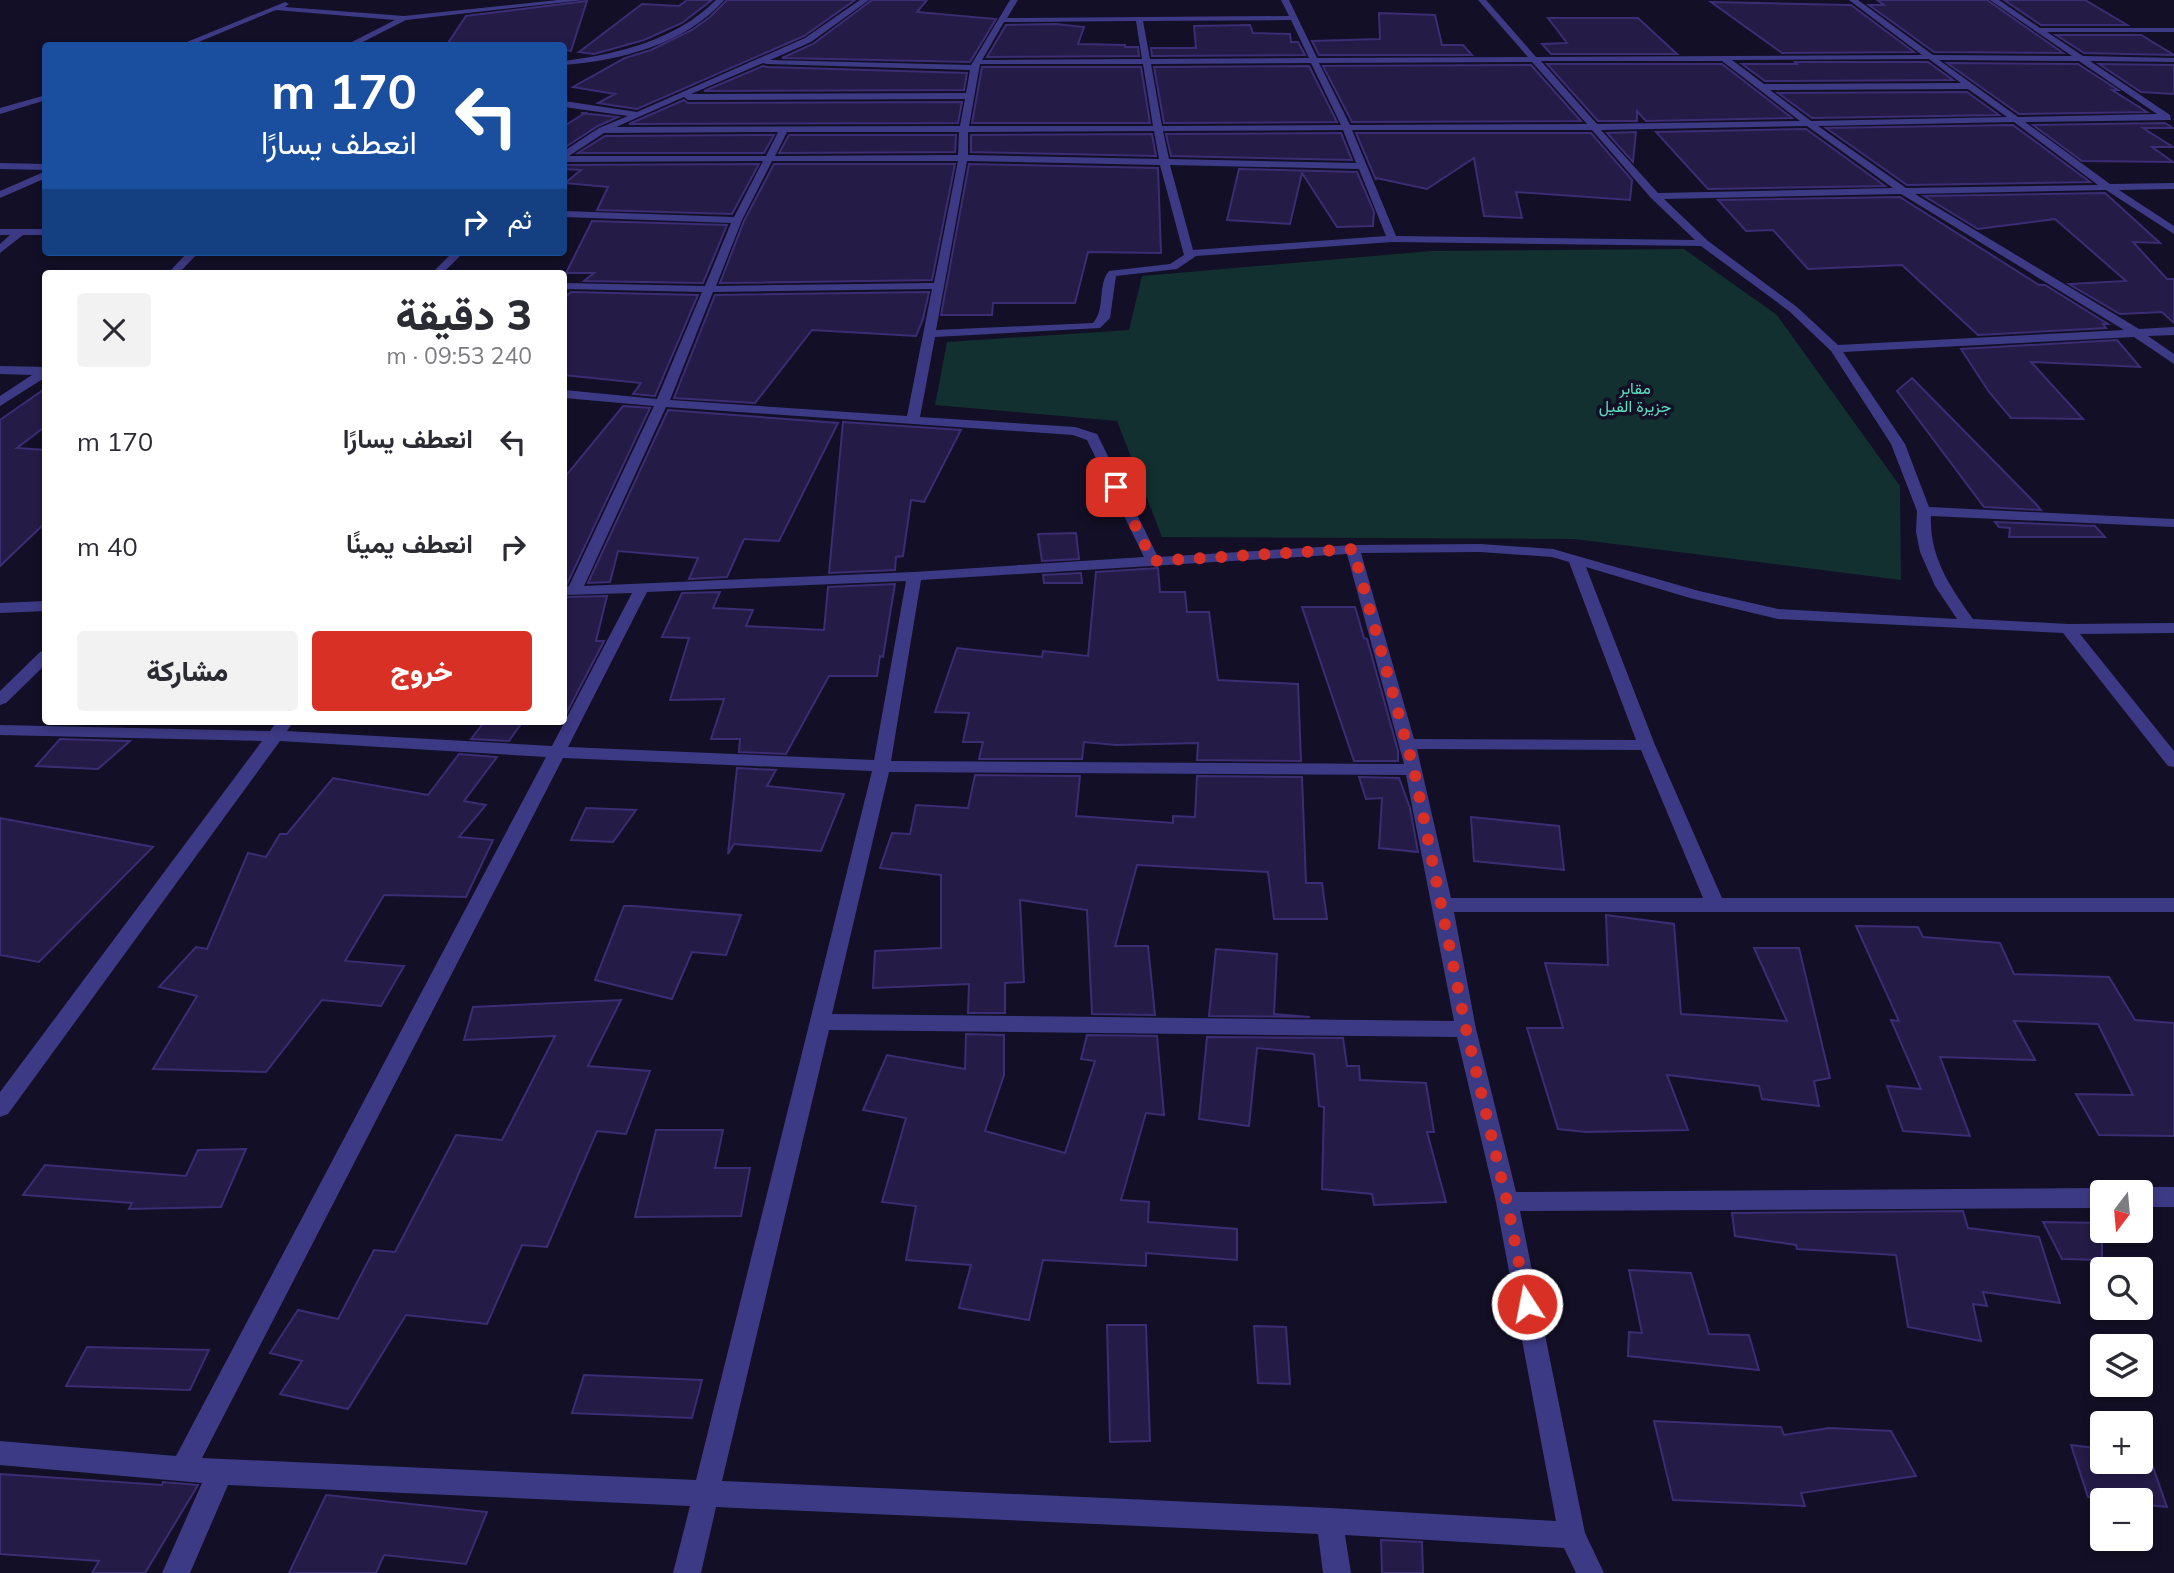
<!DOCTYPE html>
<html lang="ar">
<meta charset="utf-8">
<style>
body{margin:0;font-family:Mulish,Vazirmatn,sans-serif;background:#f2f2f3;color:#2b2b33;direction:rtl;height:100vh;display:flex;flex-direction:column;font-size:26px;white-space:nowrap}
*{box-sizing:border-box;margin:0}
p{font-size:23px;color:#7c7c81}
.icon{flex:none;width:38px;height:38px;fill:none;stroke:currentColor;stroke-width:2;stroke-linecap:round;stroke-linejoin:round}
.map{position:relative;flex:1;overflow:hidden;direction:ltr}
.sheet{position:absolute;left:42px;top:270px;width:525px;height:455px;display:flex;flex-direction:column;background:#fff;border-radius:7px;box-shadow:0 4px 10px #0003;direction:rtl}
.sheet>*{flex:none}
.guide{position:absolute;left:42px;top:42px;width:525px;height:214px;border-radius:7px;box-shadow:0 4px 10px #0003;direction:rtl;background:#1a4fa0;color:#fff;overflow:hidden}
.needle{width:46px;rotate:196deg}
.buttons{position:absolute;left:2090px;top:1180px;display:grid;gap:14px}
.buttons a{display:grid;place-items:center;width:63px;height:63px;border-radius:7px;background:#fff;box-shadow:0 4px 10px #0003;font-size:35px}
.pin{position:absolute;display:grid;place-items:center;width:60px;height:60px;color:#fff;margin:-30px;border-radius:14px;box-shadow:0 4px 10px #0006}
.me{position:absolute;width:77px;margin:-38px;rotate:349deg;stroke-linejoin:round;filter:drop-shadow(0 0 5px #0008)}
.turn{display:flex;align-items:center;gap:24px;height:147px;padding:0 35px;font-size:32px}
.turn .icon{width:91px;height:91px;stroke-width:2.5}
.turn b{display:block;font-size:49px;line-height:60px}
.then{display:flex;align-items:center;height:66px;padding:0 35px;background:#0003;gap:14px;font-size:26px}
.round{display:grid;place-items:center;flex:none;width:74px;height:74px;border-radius:7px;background:#f2f2f3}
.summary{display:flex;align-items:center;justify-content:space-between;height:119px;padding:0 35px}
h1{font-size:42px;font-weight:800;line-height:52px}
.action{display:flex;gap:14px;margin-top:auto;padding:14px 35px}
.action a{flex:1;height:80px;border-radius:7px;background:#d93025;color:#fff;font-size:28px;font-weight:800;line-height:80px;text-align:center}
.action a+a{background:#f2f2f3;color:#2b2b33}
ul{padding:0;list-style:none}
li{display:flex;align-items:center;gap:21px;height:105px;padding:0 35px}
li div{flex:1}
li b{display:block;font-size:26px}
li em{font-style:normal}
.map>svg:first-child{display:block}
.green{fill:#12302f}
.building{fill:#241b47;stroke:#3b2d73;stroke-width:2}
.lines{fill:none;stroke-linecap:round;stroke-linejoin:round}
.minor{fill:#3d3a85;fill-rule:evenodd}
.route{stroke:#d93025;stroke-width:12;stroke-dasharray:0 21.6}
.labels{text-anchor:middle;stroke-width:7;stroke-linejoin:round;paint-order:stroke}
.far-park-label{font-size:16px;fill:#5fe0c0;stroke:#130f26}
</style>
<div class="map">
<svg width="2174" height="1573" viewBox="0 0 2174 1573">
<rect width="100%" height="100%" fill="#130f26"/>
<path class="green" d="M1684,249l93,66 123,171 1,94 -327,-41 -412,-2 -45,-116 -182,-16 12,-63 182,-12 13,-54 289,-25z"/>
<path class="building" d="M687,0h25l-30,23 -38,17 -50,14 -15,-2 63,-48 37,2z
M727,0h128l-51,36 -167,73 -39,-6 17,-9 -42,-7 52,-29 26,-8 41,-20 18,-13z
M872,0h55l-10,12 79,7 -26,43 -188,-4 31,-14z
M1877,0h110l76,53 -129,-1 -65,-47h15z
M2004,0h81l42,25h-86z
M587,1l-16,50 -7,-1v-4h-118l20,-30z
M1711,2l140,3 63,47 -132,1z
M1379,13l56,2 7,30h21l9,10h-153l-7,-14 68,-2z
M1548,18h90l39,36h-126l-9,-10 25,-1z
M1056,24l28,3 -6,17 47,1v2h13l1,9 -152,1 19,-32z
M1250,25l3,8 37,1 1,8h7l7,13 -153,1 -1,-8h45l-2,-22z
M2056,35h85l33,20 -90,-2z
M1795,62h133l25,18 -188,1 -23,-17h55z
M1947,63l131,1 40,26h-6l35,22 -128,2z
M1547,64h175l70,54 -146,3 -9,-10v10h-39z
M2099,64l75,1v29l-33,-2z
M1531,65l50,56 -229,1 -29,-56z
M763,66l4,1 200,6 -3,17 -260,1z
M1309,66l28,56 -173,1 -10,-56z
M982,67h159l9,56h-178z
M1967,92l32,23 -187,3 -34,-25z
M684,100l4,3 274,-1 -4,21 -329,1z
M581,113l37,4 -20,9 -34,22v-22l21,-13z
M2165,123l8,5h-30l30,19h-21l21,15 -91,-1 -49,-36z
M2013,125l77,57 -183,3 -81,-57z
M1806,129l79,57 -177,3 -52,-57z
M1636,132l-3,30 -26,-29z
M1341,133l11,27 -181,-4 -5,-22z
M1356,133h235l41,47 -2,20 -114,-8 6,26 -38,-2 -10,-58 -47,31 -51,-11v2z
M1152,134l4,22 -185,-4v-17z
M774,135l-10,18h-186l27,-17z
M789,135h167l-1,17 -176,1z
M774,164h181l-23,116 -212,3 24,-62z
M969,164l189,4 3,85 -73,-1 -13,51h-82l-1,12h-51z
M564,165l195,-1 -27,50 -135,-4 11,-23 -43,-4 16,-13 -17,-1z
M1239,169l118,3 17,40 -1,14 -36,1 -35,-54 -12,51 -63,-4z
M2105,193l55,50 -27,-1 34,37h7v44l-12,-11 -42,2 -51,-30 57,-3 -71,-62 -77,10 -54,-33z
M1900,197l139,88h6l63,39h-5l3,4 -128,7 -76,-70 -94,4 -35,-39 -27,1 -28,-31z
M592,221l135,4 -24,58 -119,-2 10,-8h-28z
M571,292l127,3 -43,101 -22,-2 8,-11 -77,-8v-77z
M929,292l-6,27 -7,17 -104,-6 -57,73 -81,-5 41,-103z
M2117,340l23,27 -109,-5 52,57 -72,-1 -22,-26 -28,-43z
M1912,378l124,126 5,6 -57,-3 -87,-116z
M46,388v38l-29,22 29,2v72l-46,44v-146z
M623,406l27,2 -83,176h-3v-106z
M668,410l170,13 -59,118 -35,-2 -17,38 -38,2 9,-21 -80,-7 -8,31 -22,1z
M843,422l118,8 -37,72 -13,-2 -8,56 -7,1 -1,13 -66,3z
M1995,522l100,4 10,11h-96l1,-9 -11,-1z
M1076,533l3,26 -37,2 -4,-27z
M1158,568l2,24h25l2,20h22l9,68 80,4 3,77 -104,-1 1,-17 -82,2 -32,-3 -2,17h-103l4,-17h-20l6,-29 -34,-1 22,-64 85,9 1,-6 45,5 8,-84z
M1081,573l1,10h-38l-1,-8z
M895,584l-12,73 -3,-1 -3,20h-48l-43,78 -47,-2 1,-13h-29l13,-40 -54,1 19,-62 -27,-1 20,-44 38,-1 -7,16 40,2 -7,16 78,4 4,-43z
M607,596l-11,45h8l-40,77v-121z
M1302,607h53l9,31 3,1 31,112v10h-44z
M485,721h38l-14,20 -38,-2z
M60,739l66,2h4l-32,28 -62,-3z
M459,754l38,3 -33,44 22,4 -27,32 34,3 -27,57 -82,-2 -39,66 59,5 -23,40 -59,-6 -56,72 -113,-3 44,-73 -38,-9 37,-40 11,2 41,-96 18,4 14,-23h7l46,-56 95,17z
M737,768l39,2 -9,16 77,8 -23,57 -87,-7 -6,10z
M975,775l105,1 -4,40 97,7v-7l22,1 2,-41 105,1 4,106h16l5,36h-53l-6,-47 -131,-7 -22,81h33l7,69 -63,-1 -5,-104 -67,-10 4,82 -19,1v30h-37l1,-29 -96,4 2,-37 66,-3v-73l-61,-7 12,-35 18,1 6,-29 52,3z
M1359,777l40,1 11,30 8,44 -39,-4 3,-50 -16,1z
M586,808l50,2 -23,32 -42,-2z
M1471,817l88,9 5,44 -90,-9z
M0,818l153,29 -114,115 -39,-7z
M624,906h10l107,9 -15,40 -34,-3 -20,47 -77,-19z
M1606,915l68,9 7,90 106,7 -33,-73h45l31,130 -16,3 5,25 -57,-7 -3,-13 -92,-11 21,55 -102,2 -28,-3 -31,-101h36l-18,-65 63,2z
M1856,926l62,1 5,10 77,6 14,31 95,3 26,43 39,3v113l-75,-1 -23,-41 57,1 -35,-71 -84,-3 21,39 -95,-3 30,79 -67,-5 -16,-45 34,3 -30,-69 8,1z
M1216,949l61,5 -3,60 36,3 -101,-1z
M621,1000l-33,66 62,5 -24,63 -29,-3 -50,116 -25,-2 -35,79 -81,-9 -58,94 -68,-15 22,-33 -32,-8 28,-43 40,9 36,-69 21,2 61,-117 46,5 53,-104 -91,4 9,-33z
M966,1034l38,1v40l-19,56 80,22 30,-92 -14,-2 6,-24 70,1 7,79 -18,-2 -25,87 28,2 -1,20 89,7v31l-91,-7v13l-103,-6 -14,60 -70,-12 12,-43 -65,-5 10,-54 -34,-4 24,-84 -43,-8 24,-55 78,14z
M1207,1037l136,1 4,28h12l1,14 66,3 8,49h-7l19,70 -72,3 -2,-11 -50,-5 2,-82 -5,-1 -5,-52 -57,-6 -8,78 -50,-7z
M656,1130h67l-8,38h35l-9,48 -106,1z
M246,1149l-25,58 -92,2 3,-6 -109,-8 22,-30 141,11 12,-26z
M1963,1211l5,17 71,9 21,66 -77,-11 4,14 -14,-2 8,37 -73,-14 -12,-72 -99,-6 -1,-4 -61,-9 -3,-23z
M2043,1222l59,1v37l-40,-1z
M1629,1270l62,3 18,61 40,1 10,35 -131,-14 1,-24 13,1z
M1107,1325h39l4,116 -40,1z
M1254,1326l32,1 4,57 -32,-1z
M87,1347l122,3 -19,40 -124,-4z
M584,1375l118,5 -10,38 -120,-5z
M1654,1421l127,6 3,8 45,-7 62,3 25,45 -115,17 4,13 -132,-6z
M2071,1445l31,4v12h38v-6l9,1 18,51 -27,-3v-4l-52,-3z
M0,1474l162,11 1,-3 35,3 -53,88h-53l7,-12 -99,-7z
M326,1495l161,17 -21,52 -82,-9 -8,18h-87z
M1381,1540l41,2 1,31h-41z"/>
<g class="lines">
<path class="minor" d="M558,0h26l-178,20 -51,26h-11l51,-26 -119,-10 -87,36h-12l108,-44 4,2 -4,3 119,9z
M716,0h8c-38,44 -105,61 -160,65v-4c54,-7 112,-21 152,-61z
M860,0h9l-58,42 -41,18 201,5 39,-65h8l-11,18 282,-2 -8,-16h8l28,58 211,-1 -50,-57h8l50,57 386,-2 -73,-55h9l75,55 139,1 -82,-56h9l41,28h134v4h-127l36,24 91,2v4l-84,-1 80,54 1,5 -146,2 85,62 64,-1v6l-55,1 55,36v8l-68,-44 -191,4 224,135 35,-2v8l-26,1 26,18v10l-40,-27 -291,15 62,92 24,63 245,12v8l-243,-11c-2,40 19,71 42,103l95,5 106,-1v10l-94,1 94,117v16l-6,-1 -105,-133 -285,-14 -88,-21 -104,-31 69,178 67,153h452v14h-720l22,117 40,163 586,-4 8,4h-8v16l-582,3 65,322 19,40h-28l-12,-25 -219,-13 6,38h-28l-5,-39 -602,-27 -15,66h-28l17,-67 -462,-21 -38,88h-28l40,-90 -202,-18v-24l176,15 370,-699 -266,-16 -272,373 -8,3v-25l262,-351 -262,-6v-10l270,6 7,-10h17l-7,10 265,15 80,-153 -68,2v-8l5,-1 85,-180 -90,-8v-8l93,9 45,-107 -138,-3v-6l141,3 26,-63 -167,-6v-6l170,6 29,-56 -199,1v-11l35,-23 29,-12 -64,-9v-6l73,11 168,-74zM1291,20l18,38 -159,1 -7,-38zM1136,21l6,38 -160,1 22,-38zM1929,59l32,24 -197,1 -32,-24zM1939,60l140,1 78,53 -139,3zM1541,61h181l78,60 -203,3zM1532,62l55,62 -237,1 -31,-62zM763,63l4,1 203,6 -4,23 -275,1zM1311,63l30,62 -179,1 -11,-62zM980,64h163l10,62h-184zM1968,89l39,28 -196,4 -41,-31zM684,97l4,3 277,-1 -5,27 -344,1zM2014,122l84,63 -192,3 -88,-62zM1807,126l86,62 -235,5 -57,-63zM1343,130l13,33 -187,-4 -6,-28zM1352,130h240l59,68 44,42 -299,-4zM1154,131l5,28 -191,-4v-23zM778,132l-12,24h-197l35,-23zM787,132h172l-1,23 -183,1zM772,161h186l-24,122 -218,3 26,-66zM967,161l193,4 24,90 -14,9 -61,7c-12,14 -3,38 -16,52l-157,7zM1170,165l189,4 27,67 -193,14zM1901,194l223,136 -286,15 -41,-38 -89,-66 -44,-42zM1392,242l309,4 88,65 42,40 60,93 26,67 -1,21 4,20 15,34 22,33 -179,-10 -79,-18 -146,-42 -73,-5 -127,1 -195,12 -61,-123 -22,-7 -155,-10 15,-80 165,-9 10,-10 6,-42 61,-7 19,-13zM932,289l-25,127 -237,-16 43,-108zM666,407l407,28 14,5 57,117 -230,15 -330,14zM1480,552l72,5 17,5 67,178 -222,-1 -53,-186zM1347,554l57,210 -513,-3 30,-181zM906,581l-32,179 -306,-13 79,-155zM1417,749l224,1 62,148h-252zM563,758l309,13 -176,709 -494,-22zM889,772l517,3 48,246 -622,-7zM829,1030l628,7 39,165 60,319 -226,-13 -608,-27z
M46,95v5l-46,14v-6z
M0,163l46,1v6l-46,-1z
M46,171v7l-46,20v-7z
M0,229h46v6h-23l-23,18v-9l10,-9h-10z
M188,252h11l-20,21h-11z
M453,252h11l-21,21h-11z
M0,366l46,1v10l-46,29v-10l32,-21 -32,-1z
M46,601v10l-46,2v-10z
M46,650v14l-40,39 -6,2v-14l40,-39z
M2140,1187h34v20h-34v-15h-9z"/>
</g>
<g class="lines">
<path class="route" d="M1116,487l37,74 200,-12 61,221 52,259 41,173 20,102"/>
</g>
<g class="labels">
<g class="far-park-label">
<text x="1635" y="394">مقابر<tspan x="1635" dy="18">جزيرة الفيل</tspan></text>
</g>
</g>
</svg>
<div class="buttons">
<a><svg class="needle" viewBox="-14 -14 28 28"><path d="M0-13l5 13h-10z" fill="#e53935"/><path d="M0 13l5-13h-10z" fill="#7c7c81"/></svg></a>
<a><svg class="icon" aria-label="search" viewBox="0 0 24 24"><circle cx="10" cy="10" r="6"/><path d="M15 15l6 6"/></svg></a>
<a><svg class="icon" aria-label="layers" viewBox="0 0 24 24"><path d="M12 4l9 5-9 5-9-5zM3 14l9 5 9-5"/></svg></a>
<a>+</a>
<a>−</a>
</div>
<div class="pin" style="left:1116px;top:487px;background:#d93025"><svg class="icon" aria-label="arrive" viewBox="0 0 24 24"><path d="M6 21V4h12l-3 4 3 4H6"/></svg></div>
<svg class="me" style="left:1527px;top:1304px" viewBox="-20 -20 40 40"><circle r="17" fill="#d93025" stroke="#fff" stroke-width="3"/><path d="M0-11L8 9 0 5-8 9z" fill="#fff"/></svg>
<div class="guide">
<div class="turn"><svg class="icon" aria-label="left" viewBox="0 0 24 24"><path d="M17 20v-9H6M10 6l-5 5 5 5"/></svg><div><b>170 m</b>انعطف يسارًا</div></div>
<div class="then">ثم<svg class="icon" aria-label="right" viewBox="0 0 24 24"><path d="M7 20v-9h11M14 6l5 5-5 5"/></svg></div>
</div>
<section class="sheet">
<div class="summary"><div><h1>3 دقيقة</h1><p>240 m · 09:53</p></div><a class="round"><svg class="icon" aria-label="close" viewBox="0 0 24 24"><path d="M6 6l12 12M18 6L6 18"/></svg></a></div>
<ul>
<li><svg class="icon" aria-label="left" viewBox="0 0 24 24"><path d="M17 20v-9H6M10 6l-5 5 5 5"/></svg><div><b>انعطف يسارًا</b></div><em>170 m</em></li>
<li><svg class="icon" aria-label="right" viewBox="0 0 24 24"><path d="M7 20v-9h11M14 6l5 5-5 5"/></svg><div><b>انعطف يمينًا</b></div><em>40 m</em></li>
</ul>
<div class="action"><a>خروج</a><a>مشاركة</a></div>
</section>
</div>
